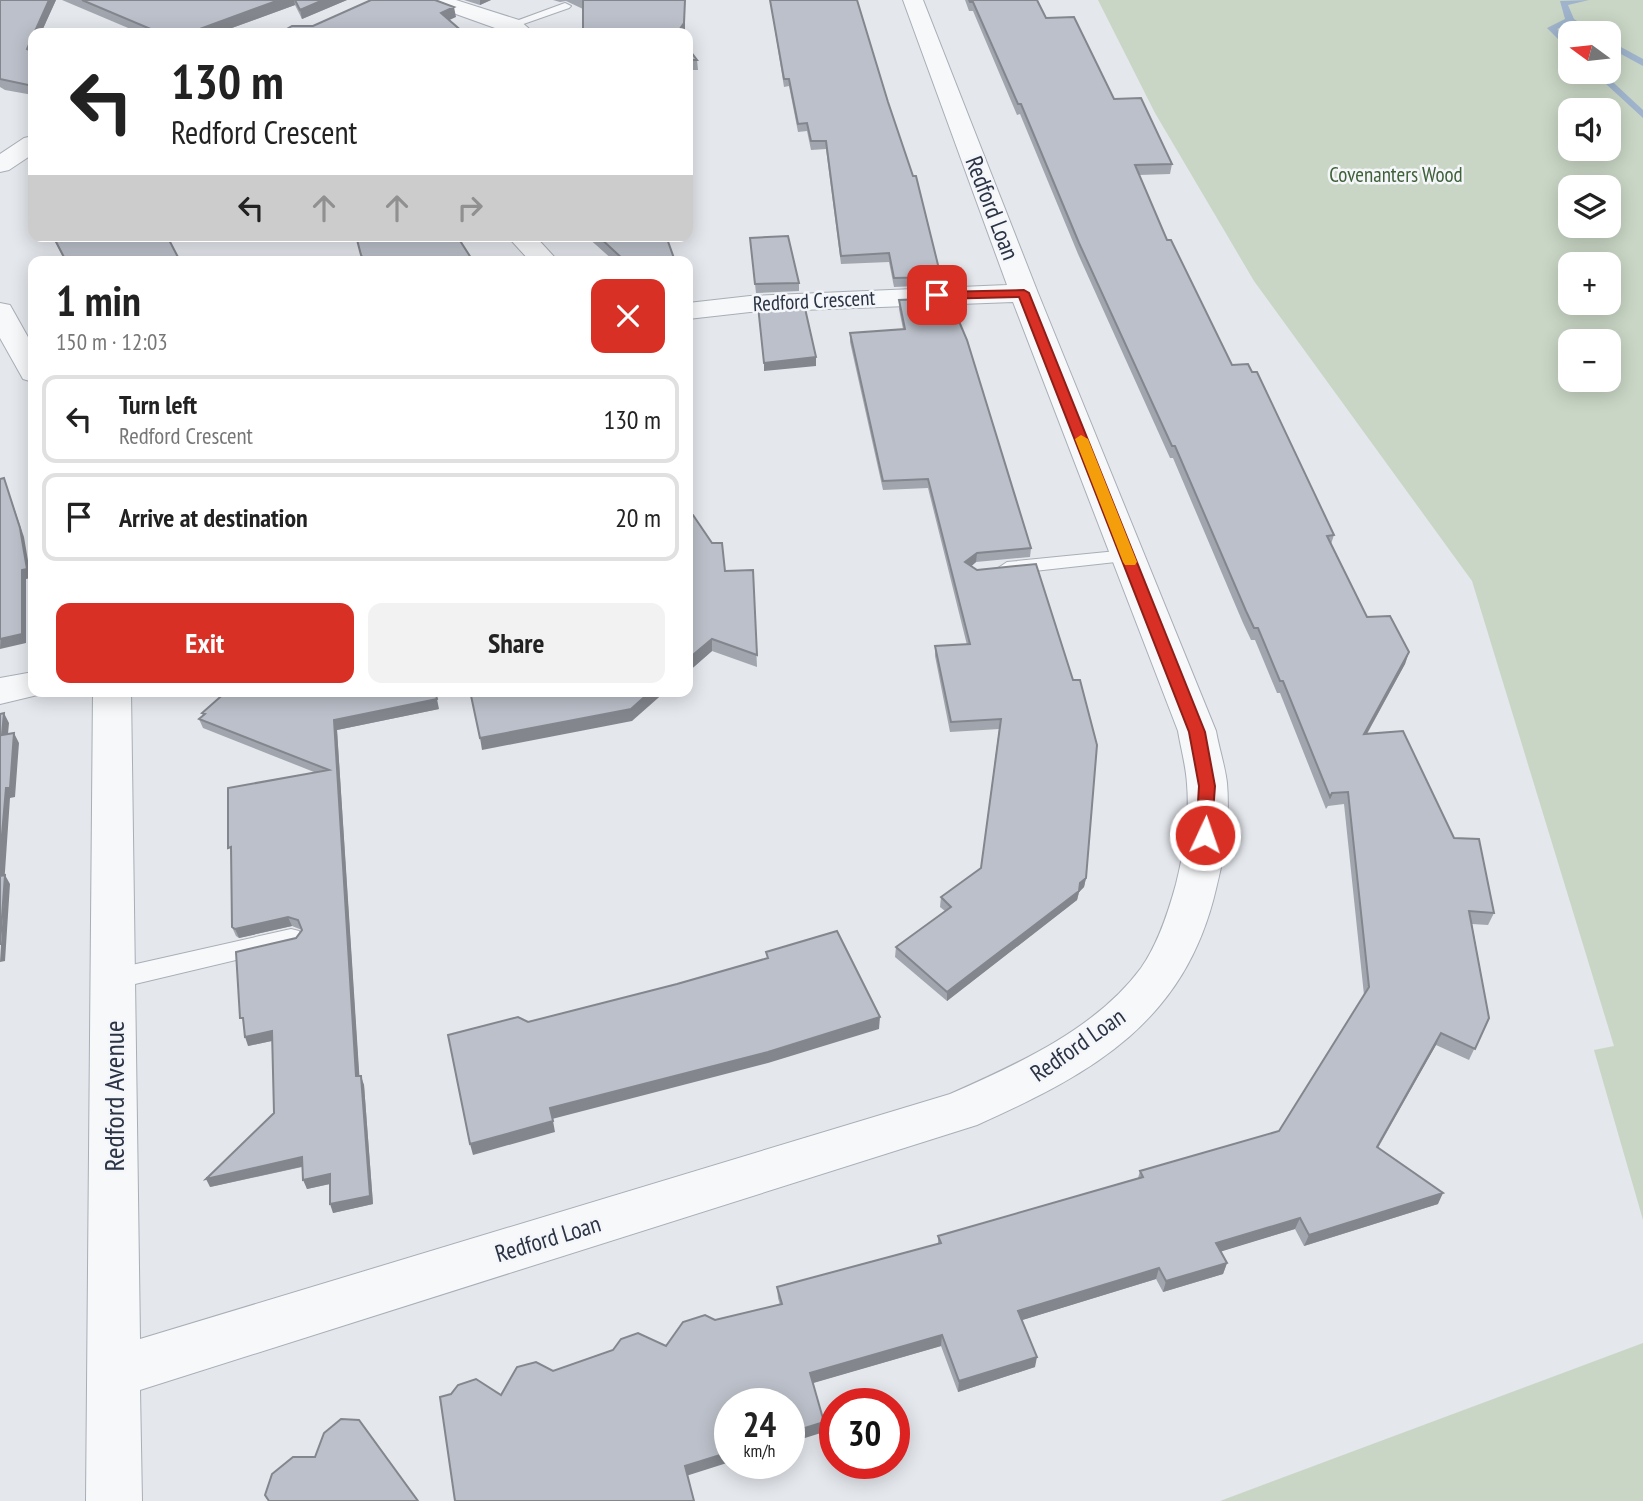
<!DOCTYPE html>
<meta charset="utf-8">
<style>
body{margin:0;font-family:"PT Sans Narrow",sans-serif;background:#f2f2f2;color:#222;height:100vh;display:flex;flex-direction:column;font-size:26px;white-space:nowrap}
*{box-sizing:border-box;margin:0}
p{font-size:23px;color:#767676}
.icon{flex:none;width:38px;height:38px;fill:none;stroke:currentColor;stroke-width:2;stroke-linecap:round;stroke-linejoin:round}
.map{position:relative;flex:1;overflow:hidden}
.drawer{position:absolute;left:28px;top:256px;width:665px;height:441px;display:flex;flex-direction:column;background:#fff;border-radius:14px;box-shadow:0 4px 18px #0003}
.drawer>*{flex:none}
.guide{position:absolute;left:28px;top:28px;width:665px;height:214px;border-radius:14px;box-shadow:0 4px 18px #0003;background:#fff;color:#222;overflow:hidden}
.needle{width:46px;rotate:285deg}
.controls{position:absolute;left:1558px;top:21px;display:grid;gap:14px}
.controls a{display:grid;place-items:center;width:63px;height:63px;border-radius:14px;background:#fff;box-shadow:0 4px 18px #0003;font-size:35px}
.speed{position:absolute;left:714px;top:1388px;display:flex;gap:14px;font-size:35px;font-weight:700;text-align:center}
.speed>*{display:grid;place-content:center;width:91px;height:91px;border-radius:50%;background:#fff;box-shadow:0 4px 18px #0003;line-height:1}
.speed small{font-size:18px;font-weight:400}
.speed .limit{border:10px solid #d22;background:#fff;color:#111}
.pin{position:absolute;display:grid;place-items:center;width:60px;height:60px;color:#fff;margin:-30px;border-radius:14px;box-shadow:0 4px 10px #0006}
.me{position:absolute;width:77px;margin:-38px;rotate:3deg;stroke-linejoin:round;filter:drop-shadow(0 0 5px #0008)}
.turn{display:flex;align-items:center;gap:24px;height:147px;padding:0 28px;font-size:32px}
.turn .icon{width:91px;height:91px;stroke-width:2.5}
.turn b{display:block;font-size:49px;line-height:60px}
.lanes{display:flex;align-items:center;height:66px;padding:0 28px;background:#0003;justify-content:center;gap:35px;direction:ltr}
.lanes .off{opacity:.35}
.round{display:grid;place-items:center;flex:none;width:74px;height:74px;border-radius:14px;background:#f2f2f2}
.overview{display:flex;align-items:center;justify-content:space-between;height:119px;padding:0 28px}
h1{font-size:42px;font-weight:600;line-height:52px}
.action{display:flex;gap:14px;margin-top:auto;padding:14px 28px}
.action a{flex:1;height:80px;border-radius:14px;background:#d93025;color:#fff;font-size:28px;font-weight:600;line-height:80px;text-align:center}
.action a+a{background:#f2f2f2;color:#222}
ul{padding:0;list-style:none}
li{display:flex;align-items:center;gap:21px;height:88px;margin:0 14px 10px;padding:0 14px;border:4px solid #e0e0e0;border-radius:14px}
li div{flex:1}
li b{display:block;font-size:26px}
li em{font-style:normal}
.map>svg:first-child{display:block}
.green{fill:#c9d6c5;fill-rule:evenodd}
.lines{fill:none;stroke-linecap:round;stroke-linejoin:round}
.stream{fill:#9fb4cc;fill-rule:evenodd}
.lane-casing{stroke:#a9aeb7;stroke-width:2}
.street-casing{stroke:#a9aeb7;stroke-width:2}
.lane{fill:#f7f8fa;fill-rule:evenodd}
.street{fill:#f7f8fa;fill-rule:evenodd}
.wall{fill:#a1a5ae}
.shaded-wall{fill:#83868d}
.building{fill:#bbc0ca;stroke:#83868d;stroke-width:2}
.route{fill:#d93025;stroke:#8d1f18;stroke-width:2}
.slow{fill:#f59e0b}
.labels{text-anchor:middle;stroke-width:5;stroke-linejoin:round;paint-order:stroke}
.far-park-label{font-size:21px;fill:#3f6138;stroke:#f4f6f9}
.far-street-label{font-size:21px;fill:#2b3445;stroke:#f4f6f9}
.street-label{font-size:24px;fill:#2b3445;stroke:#f4f6f9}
.near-street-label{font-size:28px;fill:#2b3445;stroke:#f4f6f9}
</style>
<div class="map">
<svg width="1643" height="1501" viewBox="0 0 1643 1501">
<rect width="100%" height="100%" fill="#e4e7ec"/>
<path class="green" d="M1098,0h545v1220l-49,-170 20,-4 -142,-465 -218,-300 -99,-168zM1570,33h38v39h-38zM1570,110h38v39h-38zM1570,187h38v39h-38zM1570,264h38v39h-38zM1570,341h38v39h-38z
M1643,1343v158h-423z"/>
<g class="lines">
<path class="stream" d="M1589,0l-21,5 6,14 22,14h-10l-17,-10 -12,6 13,12v8l-3,-1 -20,-20 18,-9 -5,-18z
M1608,40l35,19v7l-35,-19z
M1593,72h9l41,38v8z"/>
<defs>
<path id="lane" d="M565,3l6,3 -2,2 -54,19 -10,-2z
M1127,550l9,6 -2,4 -127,14 -9,-6 9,-6z
M291,929l8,2 4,7 -4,7 -8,2 -177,42 -8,-3 -4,-7 4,-7 8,-3z"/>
<path id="street" d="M425,0h31l63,20 15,13h-25l-81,-29z
M903,0h20l115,293 178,438c3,17 9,35 11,52 3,36 -2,71 -11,106 -31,133 -123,184 -239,236l-837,265 2,111h-56l7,-810h38l9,648 810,-245c68,-30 146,-65 191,-126 17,-24 27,-55 35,-84 8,-32 14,-66 11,-100 -1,-18 -6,-35 -9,-53l-165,-429 -263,10 -62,7v-16l62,-7 257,-11z
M33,136v18l-24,16 -9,2v-18l24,-16z
M507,236h28l23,25h-28z
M0,303l10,2 23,41v36l-10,-3 -23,-41z
M33,672v19l13,2 -46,11v-26z"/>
</defs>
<use href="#lane" class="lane-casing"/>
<use href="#street" class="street-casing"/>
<use href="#lane" class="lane"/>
<use href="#street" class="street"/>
</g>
<path class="wall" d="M0,0h56l-15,33h-8v62l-28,-5 -5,-3z
M62,0h285l-45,19 -7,-14 -77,28h-78z
M464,0h27l-11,5z
M553,0h132v33h-102v-24l-17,-8 -6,1z
M770,0h87l84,277v8l-47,2 -5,-25 -48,2 -15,-115 -15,1 -4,-19 -9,1 -9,-46 -5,1z
M965,0h72l9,18 68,81 58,65 -2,10 -31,1 28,65 65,125 102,170 -3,9 36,73 42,35 -4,12 -38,70 87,104 40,75 -6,12 -16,-1 17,94 -20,42 -33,-15 -58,103 60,56 -134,42 -9,-17 -74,22 6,12 -4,11 -60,18 -7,-13 -134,41 13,47 -77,25 -17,-46 -129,37 12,49 -323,-37 52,-24 113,-25 49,-26 65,-15 -2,-7 -1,-11 161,-43v-8l200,-58 2,-7 139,-40 85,-136 -20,-191 -16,2 -2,3 -46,-116h-3l-22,-53h-4l-8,-17 -70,-165h-3l-92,-204 -58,-140 -3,1 -44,-104h-4z
M688,48l9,12 1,10h-10z
M52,236h115l13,25h-115z
M586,236h80l9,25h-61z
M750,238l49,45v8l-43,2z
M899,300l54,20 78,228 -1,9 -54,5 -5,4 115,312 -2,9 -5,5 -2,8 -130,101 -52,-44 1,-10 49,-36 -5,-4 1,-10 40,-29 18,-139 -49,3 -15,-76v-10l32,-1 -39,-157 -45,2 -33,-148v-9l53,-4 -4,-20z
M753,570l4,97 -45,-16 -24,21 37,-101z
M439,709l-102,21 22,346 5,9 9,119 -40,9 -3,-29 -23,5 -5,-22 -92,20 64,-74 -2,-72 -24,5 48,-108 6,-8 -10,-4 -53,12 -3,-2 -4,-9 -1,-72 83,-83 -111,-44 -4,-9 4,-4 -1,-2z"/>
<path class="shaded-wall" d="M49,0h7l-15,33h-7z
M279,0h15l1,5 -77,28h-29z
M323,0h24l-45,19 -2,-9z
M480,0h11l-11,5z
M685,0v33h-8z
M454,7l2,10 -13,6 -2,-10z
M33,34v18l-6,-3z
M816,357v9l-52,5v-8z
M4,478l20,59 7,41 -5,1v64l-26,6z
M977,553l-1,9 -11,10v-10z
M712,639v12l-24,21v-13z
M1409,652l-4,12 -45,82 4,-12z
M651,691h15l-34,30 -150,29 -2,-12z
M437,699l2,10 -102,21 23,355 -4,-9 -22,-356z
M4,713l5,10 -2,22 -5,-10z
M14,733l5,10 -4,54 -5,1 -6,88 -4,-7v-21l6,-70z
M5,875l5,9 -5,77 -5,1z
M1086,878l-2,9 -5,5 -2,8 -130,101v-9z
M288,917l4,9 -53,12 -4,-9z
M880,1017l-1,12 -111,34 -216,56 -2,-11z
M272,1031l4,9 -28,6 -3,-9z
M1441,1033l-5,12 -65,114 6,-12z
M361,1076l3,9 9,119 -40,9 -3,-9z
M553,1121l2,11 -82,23 -3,-11z
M302,1157l3,9 -95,21 -4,-8z
M330,1174l4,9 -27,6 -4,-9z
M1443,1193l-5,11 -134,42 5,-11z
M1300,1218l-5,11 -82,25 3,-11z
M1227,1263l-4,11 -60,18 3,-11z
M1159,1268l-3,11 -140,43 2,-11z
M942,1335l-1,11 -131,38v-11z
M1037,1357l-2,10 -77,25 1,-11z
M824,1422v10l-35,11v-10z
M730,1452v10l-44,14 -1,-10z"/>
<path class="building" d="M0,0h49l-22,49 6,3v34l-33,-7z
M82,0h197l-90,33h-29z
M295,0h28l-23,10z
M371,0h64l19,7 -13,6 23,20h-184l12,-7h21z
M583,0h102l-1,23 -7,10h-94z
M770,0h87l31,102 25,74h3l25,101 -47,1 -5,-25 -48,3 -15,-115h-15l-4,-18 -9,1 -9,-45h-5z
M969,0h68l9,18 28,-1 40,82 27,-1 31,66 -37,1 32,75h4l61,125 16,-1 4,8h5l77,163 -7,1 40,81 23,-1 19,36 -45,82 39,-3 51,107 25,1 15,74 -25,-2 20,107 -14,31 -34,-16 -64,114 66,46 -134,42 -9,-17 -84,25 11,20 -61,18 -7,-13 -141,43 19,46 -78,24 -17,-46 -132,38 14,49 -35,11v-29h-59v48l-45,14 9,35h-239l-15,-104 11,-3 7,-9 18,-6 25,16 16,-28 19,-5 17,9 60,-21 8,-11 17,-6 28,13 17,-24 22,-7 10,5 67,-16 -5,-17 164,-44 -3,-7 205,-59 -3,-6 139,-40 90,-144 -21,-195 -16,1 -2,4 -47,-116h-3l-22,-53h-4l-8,-17 -71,-165h-3l-93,-203 -58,-139h-3l-45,-102h-3z
M688,48l9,12h-9z
M53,236h114l13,25h-114z
M356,236h101l16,25h-108l-4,-6z
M598,236h68l9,25h-50z
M788,236l11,47 -44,1 -5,-46z
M947,298l6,22 5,-1 9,21 64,208 -54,5 -12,9 12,8 59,-6 37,116h7l17,65 -11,133 -6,5 -1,8 -132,101 -51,-45 55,-40 -10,-10 40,-29 20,-149 -50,3 -16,-76 35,-2 -42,-165 -45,2 -33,-148 55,-4 -6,-29z
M804,304l12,53 -52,6 -6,-57z
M4,478l16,50 7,41 -5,1v64l-22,5v-160z
M693,515l19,28h10l3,28 28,-1 4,85 -45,-16 -24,20v-143z
M227,691h208l2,8 -103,21 22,356h5l9,120 -40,8v-30l-27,6 -1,-23 -96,22 68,-66 -2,-82 -27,6 -2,-19h-3l-4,-66 60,-14 6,-8 -4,-10 -10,-3 -53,12 -3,-2 -1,-80 -3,1v-60l101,-18 -130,-51 6,-5 -3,-1z
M470,691h181l-20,18 -151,29z
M4,713l-2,22 12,-2 -4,55h-4l-6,70v-144z
M5,875l-5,70v-69z
M837,931l43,86 -112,35 -218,56 3,13 -83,23 -22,-109 70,-18 10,5 149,-38 91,-26 -2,-6z
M341,1419l18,1 59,81h-149l-4,-6 7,-21 21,-17h22l9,-24z"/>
<path class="route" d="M1024,290l5,3 176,439 10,54 -4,54h-12l-3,-5 3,-49 -10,-54 -170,-435 -82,2 -6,-4 6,-3z"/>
<path class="slow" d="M1081,435l7,4 49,123 -2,3h-10l-2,-3 -48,-123z"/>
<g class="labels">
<g class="far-park-label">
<text x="1396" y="182">Covenanters Wood</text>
</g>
<g class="far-street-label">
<text transform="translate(814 301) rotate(-3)" y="7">Redford Crescent</text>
</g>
<g class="street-label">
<text transform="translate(992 208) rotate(69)" y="8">Redford Loan</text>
<text transform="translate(1078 1045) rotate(-35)" y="8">Redford Loan</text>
<text transform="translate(548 1239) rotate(-17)" y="8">Redford Loan</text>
</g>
<g class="near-street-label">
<text transform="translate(114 1096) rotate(-90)" y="10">Redford Avenue</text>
</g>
</g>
</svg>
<div class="controls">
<a><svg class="needle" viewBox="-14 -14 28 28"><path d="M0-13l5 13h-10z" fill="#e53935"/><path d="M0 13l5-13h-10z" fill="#767676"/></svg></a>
<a><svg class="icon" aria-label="sound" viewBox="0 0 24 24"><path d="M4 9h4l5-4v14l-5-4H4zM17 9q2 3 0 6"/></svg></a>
<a><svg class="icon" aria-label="layers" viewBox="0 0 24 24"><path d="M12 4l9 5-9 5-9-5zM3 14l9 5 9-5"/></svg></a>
<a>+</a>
<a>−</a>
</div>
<div class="speed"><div>24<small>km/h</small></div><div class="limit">30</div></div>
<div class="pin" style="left:937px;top:295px;background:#d93025"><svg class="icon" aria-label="arrive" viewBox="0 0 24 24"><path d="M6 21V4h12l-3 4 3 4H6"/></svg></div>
<svg class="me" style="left:1205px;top:835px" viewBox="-20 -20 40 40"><circle r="17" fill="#d93025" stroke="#fff" stroke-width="3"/><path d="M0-11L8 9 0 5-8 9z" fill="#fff"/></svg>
<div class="guide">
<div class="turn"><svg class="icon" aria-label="left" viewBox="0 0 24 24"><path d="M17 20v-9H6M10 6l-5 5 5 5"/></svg><div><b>130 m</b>Redford Crescent</div></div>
<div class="lanes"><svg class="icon" aria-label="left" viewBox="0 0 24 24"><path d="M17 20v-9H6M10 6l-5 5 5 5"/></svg><svg class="icon off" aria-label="ahead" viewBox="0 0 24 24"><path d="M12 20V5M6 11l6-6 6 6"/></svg><svg class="icon off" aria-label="ahead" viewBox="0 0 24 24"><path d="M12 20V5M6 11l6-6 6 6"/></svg><svg class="icon off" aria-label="right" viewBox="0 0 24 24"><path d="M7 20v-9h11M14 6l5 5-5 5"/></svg></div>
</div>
<section class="drawer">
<div class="overview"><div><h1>1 min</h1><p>150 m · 12:03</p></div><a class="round" style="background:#d93025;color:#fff"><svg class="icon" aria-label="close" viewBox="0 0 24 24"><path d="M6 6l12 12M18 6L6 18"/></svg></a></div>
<ul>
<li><svg class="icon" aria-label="left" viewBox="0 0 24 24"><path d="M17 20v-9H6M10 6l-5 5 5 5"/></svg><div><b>Turn left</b><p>Redford Crescent</p></div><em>130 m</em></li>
<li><svg class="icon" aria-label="arrive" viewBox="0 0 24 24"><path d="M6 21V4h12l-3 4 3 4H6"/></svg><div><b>Arrive at destination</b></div><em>20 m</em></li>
</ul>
<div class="action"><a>Exit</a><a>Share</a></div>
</section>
</div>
